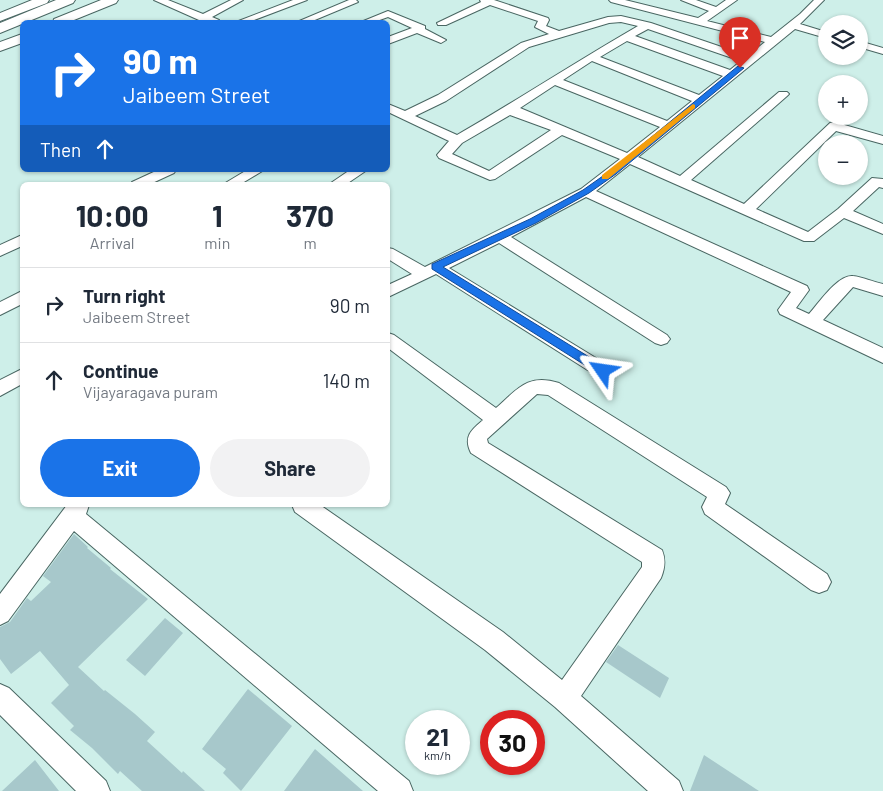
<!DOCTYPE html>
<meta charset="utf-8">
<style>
body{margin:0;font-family:Barlow,sans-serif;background:#f2f2f3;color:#1f2937;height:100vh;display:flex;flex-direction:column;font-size:19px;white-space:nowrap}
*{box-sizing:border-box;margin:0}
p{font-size:16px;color:#747a83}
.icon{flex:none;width:28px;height:28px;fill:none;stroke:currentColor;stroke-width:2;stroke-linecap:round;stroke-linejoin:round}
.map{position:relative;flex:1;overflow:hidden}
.sheet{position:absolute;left:20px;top:182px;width:370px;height:325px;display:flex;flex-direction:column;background:#fff;border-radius:8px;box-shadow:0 1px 4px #0004}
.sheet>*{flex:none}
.top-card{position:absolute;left:20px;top:20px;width:370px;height:152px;border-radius:8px;box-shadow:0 1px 4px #0004;background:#1a73e8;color:#fff;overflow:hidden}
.tools{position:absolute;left:818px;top:15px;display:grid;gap:10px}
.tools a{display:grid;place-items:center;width:50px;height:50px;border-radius:50%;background:#fff;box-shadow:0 1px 4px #0004;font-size:25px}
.speed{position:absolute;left:405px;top:710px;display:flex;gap:10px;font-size:25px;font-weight:700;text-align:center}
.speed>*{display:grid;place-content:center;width:65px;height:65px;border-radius:50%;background:#fff;box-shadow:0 1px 4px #0004;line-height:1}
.speed small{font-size:12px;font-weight:400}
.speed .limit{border:8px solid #d22;background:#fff;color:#111}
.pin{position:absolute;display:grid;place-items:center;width:42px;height:42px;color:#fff;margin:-51px -21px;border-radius:50% 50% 50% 0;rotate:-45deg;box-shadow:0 0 5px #0007}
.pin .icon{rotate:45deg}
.me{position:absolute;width:55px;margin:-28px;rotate:302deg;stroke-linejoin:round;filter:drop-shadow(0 0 4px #0008)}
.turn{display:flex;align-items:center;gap:18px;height:105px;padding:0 20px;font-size:22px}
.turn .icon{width:65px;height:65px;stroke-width:2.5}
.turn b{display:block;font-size:35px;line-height:42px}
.then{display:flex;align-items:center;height:48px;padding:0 20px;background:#0003;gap:10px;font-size:19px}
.eta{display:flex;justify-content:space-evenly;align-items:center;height:85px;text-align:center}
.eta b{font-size:30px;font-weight:700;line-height:35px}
.button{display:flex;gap:10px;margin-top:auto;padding:10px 20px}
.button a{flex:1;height:58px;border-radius:30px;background:#1a73e8;color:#fff;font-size:20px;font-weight:700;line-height:58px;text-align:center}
.button a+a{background:#f2f2f3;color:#1f2937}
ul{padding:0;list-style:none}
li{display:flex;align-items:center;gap:15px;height:75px;padding:0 20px;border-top:1px solid #e0e1e3}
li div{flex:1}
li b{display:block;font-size:19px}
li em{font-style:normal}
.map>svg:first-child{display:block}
.building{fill:#a7c8cb}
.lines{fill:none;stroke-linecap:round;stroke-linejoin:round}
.minor-casing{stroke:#496662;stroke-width:2}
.major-casing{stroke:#496662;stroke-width:2}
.highway-casing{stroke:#496662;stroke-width:2}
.minor{fill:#fff;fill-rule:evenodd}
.major{fill:#fff;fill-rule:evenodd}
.highway{fill:#fff;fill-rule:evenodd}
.route{fill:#1a73e8;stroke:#114b97}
.slow{fill:#f59e0b}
</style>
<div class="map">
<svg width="883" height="791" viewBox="0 0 883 791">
<rect width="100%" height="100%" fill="#ceefe9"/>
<path class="building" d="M74,534l14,13 -1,1 24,20 -1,1 38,30 -70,68 26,24 1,-1 30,24 20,18 -8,9 35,32 1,-2 22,20h-63l-22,-20 -2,3 -26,-26 -22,-18 4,-4 -23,-23 18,-18 -29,-34 -29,23 -11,-15v-32l10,-5 17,-24 4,3 20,-19 -8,-6z
M165,618l18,15 -38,43 -19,-16z
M618,645l51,33 -9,20 -54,-36z
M248,689l44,37 -51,65 -18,-18 3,-4 -24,-20z
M315,749l48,42h-79z
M704,755l55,36h-69z
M35,760l24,31h-57z"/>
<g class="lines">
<defs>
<path id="minor" d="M154,0h14l35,14 28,-14h12l-31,17 7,3 1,2 -21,-2z
M293,0h14l-58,22h-13z
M349,0h7l2,2 -48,20h-13z
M480,0h14l54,18 1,2 -3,6 13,5 49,-14 13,-1 30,7 97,33 17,-14 -154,-40 -2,-2h16l73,18 11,-7 -28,-11h15l20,7 10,-7h11l-30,21 64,16 29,-23 14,-14h10l-24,24 26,8v6l-31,-9 -157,128 42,19 99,-84h8l2,2 -2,2 -96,84 53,24 86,-81 4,-1 49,14v8l-47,-13 -80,78 52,23 30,-23 34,-31 11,1v9l-4,-1 -26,24 30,13v10l-39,-16 -30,23h-10l-174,-77 -34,27 211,95 2,4 -13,18 13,6c9,-10 29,-40 44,-38 10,1 20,6 30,8v12l-30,-9 -30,33 60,28v15l-103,-49 -2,-4 13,-18 -205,-95 -75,40 156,98 3,4 -3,4 -6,2 -6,-2 -156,-100 -50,25 160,98 3,5 -3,5 -6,2 -6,-2 -161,-102 -48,23v-12l24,-11 -24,-15v-11l5,1 32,18 156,-78 39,-30 -58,-24 -67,44 -5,1 -51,-22 -2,-3 12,-14 -61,-29v-8l17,7 33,-16 83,-52 28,-9 -14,-7 3,-6 -48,-16 -44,20h-8l-1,-2 44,-21zM621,22l17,4c-61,35 -120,74 -181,109l-42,-19 31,-15 83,-54 80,-24zM648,29l93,32 -11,9 -95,-34zM627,41l96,35 -24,19 -99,-38zM592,61l100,40 -25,20 -104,-41zM555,85l105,42 -33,26 -107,-45zM510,115l41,15 -62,41 -37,-17 10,-11z
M388,11l37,15v3l21,11 -5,3 -24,-10 -29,11v-7l24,-9 -24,-11 -14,5h-13z
M859,41l24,7v6l-24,-7z
M158,170h18l-2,3 -26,12h-18l2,-3z
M247,170h17l-25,15h-17z
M350,170h17l-22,15h-17z
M22,235v11l-22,10v-11z
M22,291v13l-22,11v-13z
M388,333l6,2 102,73c21,-18 31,-35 63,-25l167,104 4,6 -5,11 102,70 4,8 -4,8 -8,3 -8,-3 -106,-76 -3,-7 5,-10 -159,-102 -11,-1 -50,45 1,4 174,107c4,10 3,18 -1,28l-80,118 98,85 4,10h-35l-93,-84 -70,-57 -190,-138 -3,-7h28l183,127 59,48 80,-113v-5l-171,-109c-8,-16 0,-23 12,-33l-95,-72z
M22,369v15l-22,12v-16z
M67,505h22l-3,9 323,267 4,10h-35l-304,-260 -66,90 -8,4v-31z
M0,684l9,4 97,93 4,10h-34l-76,-76z"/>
<path id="major" d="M32,0h17l-2,3 -47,18v-8z
M101,0h17l-2,3 -47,19h-16l1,-3z
M22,34v9l-22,8v-9z"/>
<path id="highway" d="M56,0h19l-2,3 -73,30v-10z"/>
</defs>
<use href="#minor" class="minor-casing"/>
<use href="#major" class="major-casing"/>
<use href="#highway" class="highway-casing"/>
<use href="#minor" class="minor"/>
<use href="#major" class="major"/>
<use href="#highway" class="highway"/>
</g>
<path class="route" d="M738,66l6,2 -128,106 -27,19 -53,30 -93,44 164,101 2,3 -2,3h-8l-167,-105v-5l98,-45 53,-29 27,-19z"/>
<path class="slow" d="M693,104l2,1v3l-87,71h-6v-4z"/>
</svg>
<div class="tools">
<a><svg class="icon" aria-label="layers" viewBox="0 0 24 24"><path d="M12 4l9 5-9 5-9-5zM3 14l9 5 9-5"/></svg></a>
<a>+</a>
<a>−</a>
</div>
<div class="speed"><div>21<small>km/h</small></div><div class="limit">30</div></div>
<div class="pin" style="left:740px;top:68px;background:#d93025"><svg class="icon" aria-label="arrive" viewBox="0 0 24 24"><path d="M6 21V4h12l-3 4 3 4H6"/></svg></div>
<svg class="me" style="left:603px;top:371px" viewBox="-20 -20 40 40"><path d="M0-17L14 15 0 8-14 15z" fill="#1a73e8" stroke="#fff" stroke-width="4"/></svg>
<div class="top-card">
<div class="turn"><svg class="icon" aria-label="right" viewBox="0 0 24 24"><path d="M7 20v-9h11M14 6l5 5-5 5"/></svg><div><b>90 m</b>Jaibeem Street</div></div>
<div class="then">Then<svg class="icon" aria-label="ahead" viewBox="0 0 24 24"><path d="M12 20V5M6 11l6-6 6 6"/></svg></div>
</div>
<section class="sheet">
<div class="eta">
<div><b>10:00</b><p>Arrival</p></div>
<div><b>1</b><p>min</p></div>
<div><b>370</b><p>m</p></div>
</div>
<ul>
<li><svg class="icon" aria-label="right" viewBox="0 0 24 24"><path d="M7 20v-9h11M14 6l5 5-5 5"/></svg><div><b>Turn right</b><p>Jaibeem Street</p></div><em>90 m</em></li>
<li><svg class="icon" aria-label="ahead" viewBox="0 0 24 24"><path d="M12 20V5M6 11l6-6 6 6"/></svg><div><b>Continue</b><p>Vijayaragava puram</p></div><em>140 m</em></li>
</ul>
<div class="button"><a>Exit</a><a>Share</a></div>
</section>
</div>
